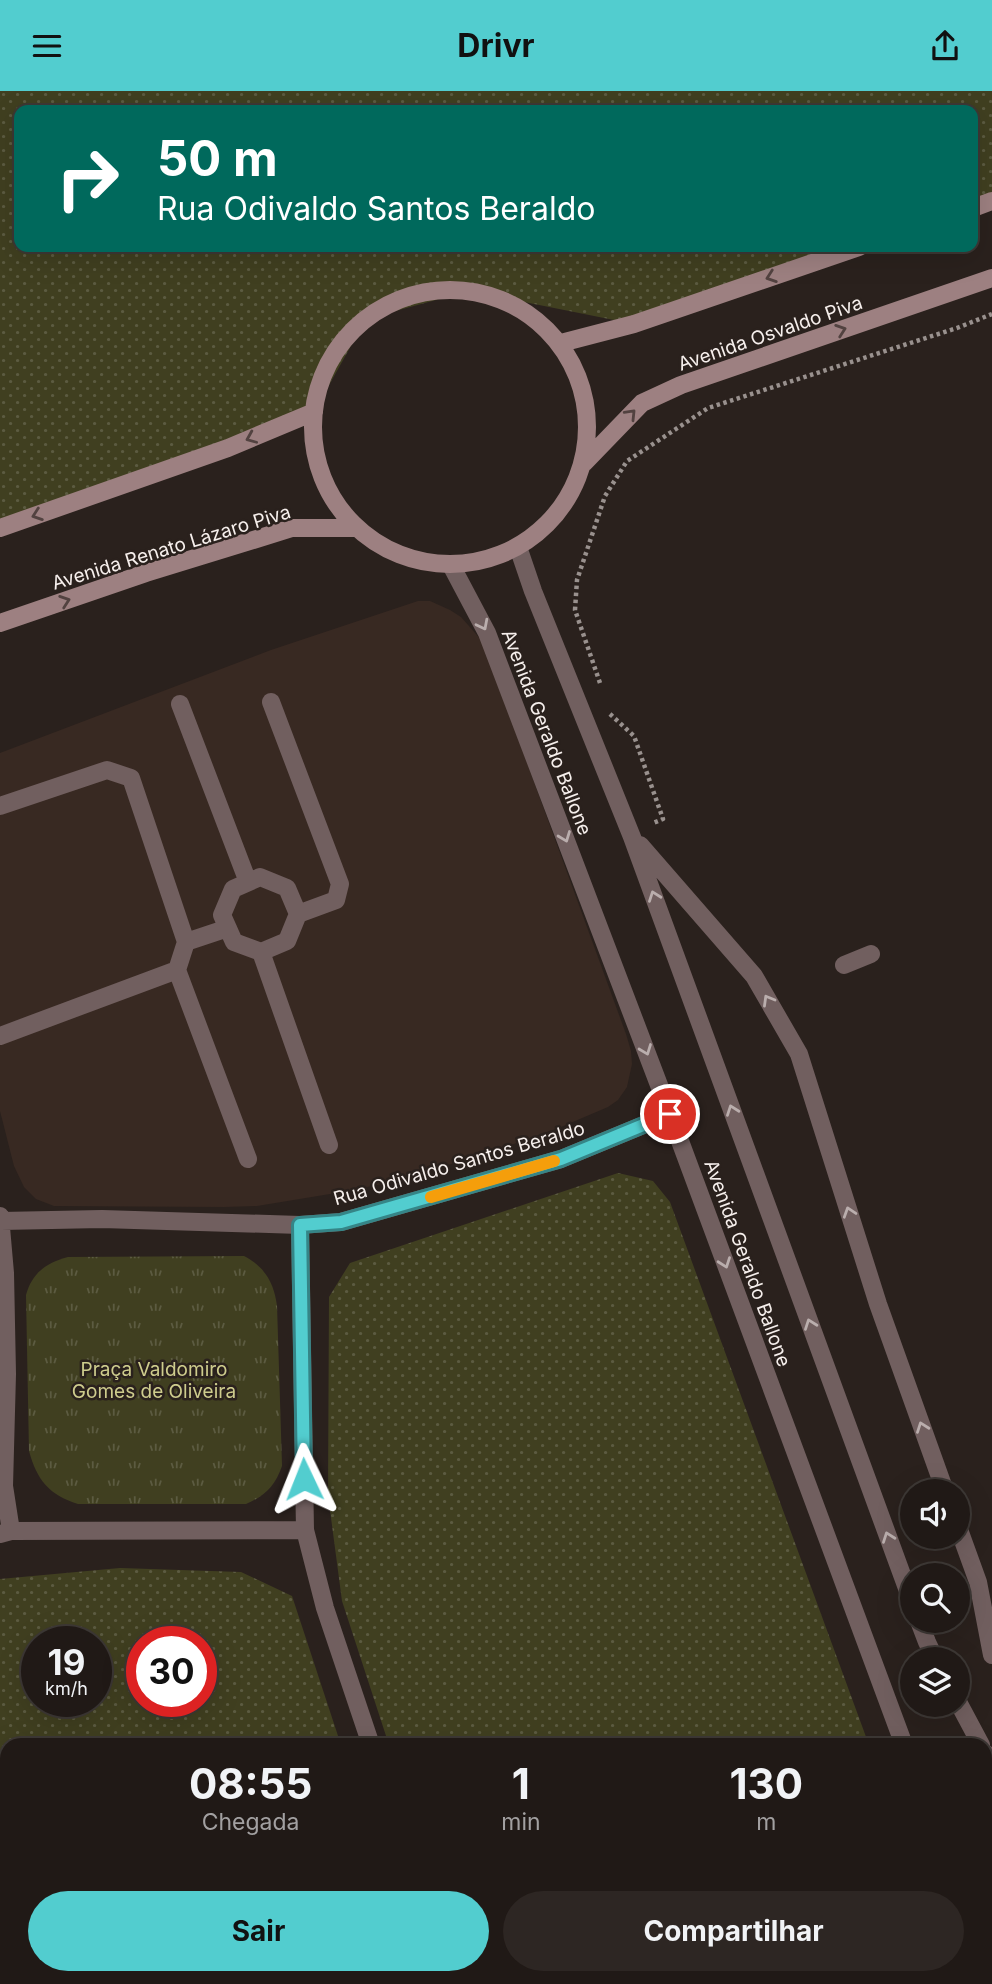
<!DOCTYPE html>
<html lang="pt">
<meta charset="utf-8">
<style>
body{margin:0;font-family:Inter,sans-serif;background:#2d2623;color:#f1f3f6;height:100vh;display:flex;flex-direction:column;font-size:26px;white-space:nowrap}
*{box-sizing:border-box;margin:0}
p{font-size:23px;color:#a2a0a1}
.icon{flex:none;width:38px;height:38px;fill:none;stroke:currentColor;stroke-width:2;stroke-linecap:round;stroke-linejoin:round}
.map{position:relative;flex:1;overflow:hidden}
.side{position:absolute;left:0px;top:1647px;width:992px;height:247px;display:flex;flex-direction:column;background:#201916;border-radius:21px 21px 0 0;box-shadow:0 7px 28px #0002,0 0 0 2px #3d3835}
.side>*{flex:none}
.hud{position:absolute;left:14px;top:14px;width:964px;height:147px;border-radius:14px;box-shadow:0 7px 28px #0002,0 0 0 2px #3d3835;background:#00695c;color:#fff;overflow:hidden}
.tools{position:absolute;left:900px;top:1388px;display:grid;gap:14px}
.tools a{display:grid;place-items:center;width:70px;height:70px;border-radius:50%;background:#201916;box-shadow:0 7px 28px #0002,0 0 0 2px #3d3835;font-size:35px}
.speed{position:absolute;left:21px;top:1535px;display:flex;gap:14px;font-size:35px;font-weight:700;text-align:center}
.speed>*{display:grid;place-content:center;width:91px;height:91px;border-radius:50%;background:#201916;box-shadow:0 7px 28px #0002,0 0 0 2px #3d3835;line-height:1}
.speed small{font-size:18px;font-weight:400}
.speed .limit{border:10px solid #d22;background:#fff;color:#111}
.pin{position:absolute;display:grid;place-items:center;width:60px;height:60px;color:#fff;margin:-30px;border:4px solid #fff;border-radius:50%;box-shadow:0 2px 7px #0007}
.me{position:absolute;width:77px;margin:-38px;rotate:358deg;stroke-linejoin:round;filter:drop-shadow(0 0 5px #0008)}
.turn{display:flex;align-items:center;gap:24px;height:147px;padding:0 28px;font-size:32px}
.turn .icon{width:91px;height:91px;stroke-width:2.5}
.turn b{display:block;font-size:49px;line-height:60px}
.eta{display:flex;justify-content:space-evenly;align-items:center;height:119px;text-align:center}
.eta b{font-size:42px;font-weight:700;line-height:49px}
.action{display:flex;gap:14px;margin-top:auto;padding:14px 28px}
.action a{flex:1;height:80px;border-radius:42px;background:#52cdcf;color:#111;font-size:28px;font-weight:700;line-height:80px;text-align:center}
.action a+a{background:#2d2623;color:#f1f3f6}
header{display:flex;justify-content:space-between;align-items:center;height:91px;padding:0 28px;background:#52cdcf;color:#111;font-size:32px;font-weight:700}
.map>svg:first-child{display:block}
.built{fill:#382922}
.grass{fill:url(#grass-dots);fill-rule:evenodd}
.park{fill:url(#park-tufts)}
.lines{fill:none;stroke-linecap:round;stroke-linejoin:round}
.path{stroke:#99918e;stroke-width:4.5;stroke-dasharray:3.5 3.5;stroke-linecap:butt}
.service{stroke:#715f5f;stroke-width:18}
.minor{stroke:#715f5f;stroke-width:18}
.tertiary{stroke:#715f5f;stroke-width:18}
.secondary{stroke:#9d8081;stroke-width:18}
.oneway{stroke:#524240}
.oneway2{stroke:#baaead}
.route-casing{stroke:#358587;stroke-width:18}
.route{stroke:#52cdcf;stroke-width:12}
.slow{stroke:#f59e0b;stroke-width:12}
.labels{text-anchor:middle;stroke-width:5;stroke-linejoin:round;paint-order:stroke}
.street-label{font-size:19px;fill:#f6efec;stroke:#2a211d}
.park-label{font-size:19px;fill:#cecc8d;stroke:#2a211d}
</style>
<header><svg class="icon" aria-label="menu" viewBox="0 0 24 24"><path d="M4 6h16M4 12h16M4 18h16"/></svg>Drivr<svg class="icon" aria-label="share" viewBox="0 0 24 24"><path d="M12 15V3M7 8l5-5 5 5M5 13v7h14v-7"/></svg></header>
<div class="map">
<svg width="992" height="1893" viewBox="0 0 992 1893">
<defs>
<pattern id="grass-dots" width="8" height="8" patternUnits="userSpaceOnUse" patternTransform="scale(1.75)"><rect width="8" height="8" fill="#403f20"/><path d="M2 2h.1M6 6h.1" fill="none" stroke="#5c5b41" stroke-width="1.8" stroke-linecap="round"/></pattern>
<pattern id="park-tufts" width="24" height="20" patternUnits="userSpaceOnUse" patternTransform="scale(1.75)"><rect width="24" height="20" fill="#403f20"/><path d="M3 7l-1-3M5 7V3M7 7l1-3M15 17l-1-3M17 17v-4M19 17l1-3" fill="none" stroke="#5c5b41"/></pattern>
</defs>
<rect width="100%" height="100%" fill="#2a211d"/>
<path class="built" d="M418,510h12l20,9 11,7 22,25 143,392 5,17 1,13 -5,23 -9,13 -10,7 -47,20 -61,22 -107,33 -63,12 -73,12 -33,1 -170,-1 -18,-7 -12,-12 -10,-21 -14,-55v-358l271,-103z"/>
<path class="grass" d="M0,0h992v110l-19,7v-98h-954v137h841l-226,77 -165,-33 -103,28 -52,93 -314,116z
M618,1082l35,8 17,21 199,543h-480l-47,-144 -14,-106 1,-198 21,-34z
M120,1477l121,4 51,24 49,149h-334v232h414l1,7h-422v-405zM37,1550h59v60h-59zM142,1550h59v60h-59z
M480,1887h106l-18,6h-77z"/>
<path class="park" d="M244,1165c21,11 30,27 33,50l5,160c-7,20 -17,30 -36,38h-168c-29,-9 -41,-24 -49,-53l-3,-156c6,-22 20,-32 42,-38z"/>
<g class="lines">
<path class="path" d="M600,592l-25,-73 2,-30 28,-84 22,-35 81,-53 249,-80 35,-14
M610,623l24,22 29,83 -10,4"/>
<path class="service" d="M271,611l69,182 -4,16 -38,14 -11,27 -26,11 -27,-10 -12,-27 11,-26 27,-12 27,11 11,26
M180,613l68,178
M0,715l107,-36 24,8 55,164 -9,28 -177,66
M186,851l42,-14
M261,861l68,193
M844,874l27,-11
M177,879l71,189"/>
<path class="minor" d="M0,1125l5,57 2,101 -3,112 7,45
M1,1130l101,-2 198,6 41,-3 220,-63 109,-45
M300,1134l5,305 20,78 46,137
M0,1443l11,-3 294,-1
M450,1886l2,7
M568,1893l18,-7"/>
<path class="tertiary" d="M518,456l15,44 99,246 280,765
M451,474l36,68 183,481 234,631
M640,754l114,131 45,78 79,250 67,187
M957,1433l21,58 14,73
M919,1530l8,21 8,17
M957,1609l24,45
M985,1662l7,12
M985,1872l7,18"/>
<path class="secondary" d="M973,117l19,-7
M313 336a137 137 0 1 1 274 0a137 137 0 1 1-274 0Z
M561,252l73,-19 225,-77
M584,372l58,-60 39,-18 311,-107
M0,437l228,-80 86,-36
M0,532l146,-50 146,-45h64"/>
</g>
<defs><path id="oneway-chevron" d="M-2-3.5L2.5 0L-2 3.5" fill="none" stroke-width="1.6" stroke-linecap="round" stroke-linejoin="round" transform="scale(1.75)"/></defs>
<g class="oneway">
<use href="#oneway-chevron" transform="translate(771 186) rotate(161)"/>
<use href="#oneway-chevron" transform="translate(841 239) rotate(-19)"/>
<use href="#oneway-chevron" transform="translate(631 323) rotate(-46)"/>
<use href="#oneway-chevron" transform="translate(251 347) rotate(157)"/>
<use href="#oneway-chevron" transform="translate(37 424) rotate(161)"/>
<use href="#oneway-chevron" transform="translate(65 510) rotate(-19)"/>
</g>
<g class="oneway2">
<use href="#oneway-chevron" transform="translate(483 534) rotate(63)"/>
<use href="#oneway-chevron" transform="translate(565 746) rotate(69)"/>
<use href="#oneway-chevron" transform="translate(654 805) rotate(-110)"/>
<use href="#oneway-chevron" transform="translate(768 909) rotate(-120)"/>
<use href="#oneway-chevron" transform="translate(646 959) rotate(69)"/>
<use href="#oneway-chevron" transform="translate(732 1019) rotate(-110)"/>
<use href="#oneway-chevron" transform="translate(849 1121) rotate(-108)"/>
<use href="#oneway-chevron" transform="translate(725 1172) rotate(70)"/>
<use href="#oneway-chevron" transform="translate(810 1233) rotate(-110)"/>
<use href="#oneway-chevron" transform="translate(922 1336) rotate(-110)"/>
<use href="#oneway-chevron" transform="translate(888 1446) rotate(-110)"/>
</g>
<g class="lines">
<defs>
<path id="route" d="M304,1388l-4,-254 41,-3 220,-63 109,-45"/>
</defs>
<use href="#route" class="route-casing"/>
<use href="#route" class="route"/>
<path class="slow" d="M431,1106l123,-36"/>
</g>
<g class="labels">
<g class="street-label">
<text transform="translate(770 242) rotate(-19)" y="7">Avenida Osvaldo Piva</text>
<text transform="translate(171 456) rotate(-17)" y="7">Avenida Renato Lázaro Piva</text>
<text transform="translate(547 641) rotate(69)" y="7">Avenida Geraldo Ballone</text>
<text transform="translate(459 1072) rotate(-16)" y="7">Rua Odivaldo Santos Beraldo</text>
<text transform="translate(748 1172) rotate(70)" y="7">Avenida Geraldo Ballone</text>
</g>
<g class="park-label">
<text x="154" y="1285">Praça Valdomiro<tspan x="154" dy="22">Gomes de Oliveira</tspan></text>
</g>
</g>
</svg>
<div class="tools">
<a><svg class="icon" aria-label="sound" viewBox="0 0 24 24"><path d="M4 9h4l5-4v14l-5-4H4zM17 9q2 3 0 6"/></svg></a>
<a><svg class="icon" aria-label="search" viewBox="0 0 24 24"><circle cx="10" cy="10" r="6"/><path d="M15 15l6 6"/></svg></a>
<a><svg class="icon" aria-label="layers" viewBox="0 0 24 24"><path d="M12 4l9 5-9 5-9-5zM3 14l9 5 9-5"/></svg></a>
</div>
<div class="speed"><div>19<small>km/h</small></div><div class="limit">30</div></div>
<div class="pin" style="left:670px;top:1023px;background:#d93025"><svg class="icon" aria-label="arrive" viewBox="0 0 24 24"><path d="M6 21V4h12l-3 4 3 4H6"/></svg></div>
<svg class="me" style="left:304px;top:1388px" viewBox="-20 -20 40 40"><path d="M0-17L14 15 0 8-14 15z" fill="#52cdcf" stroke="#fff" stroke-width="4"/></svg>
<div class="hud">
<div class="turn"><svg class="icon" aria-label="right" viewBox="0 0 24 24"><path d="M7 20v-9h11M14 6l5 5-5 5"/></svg><div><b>50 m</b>Rua Odivaldo Santos Beraldo</div></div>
</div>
<section class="side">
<div class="eta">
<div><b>08:55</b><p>Chegada</p></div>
<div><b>1</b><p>min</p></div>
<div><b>130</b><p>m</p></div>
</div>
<div class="action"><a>Sair</a><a>Compartilhar</a></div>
</section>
</div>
